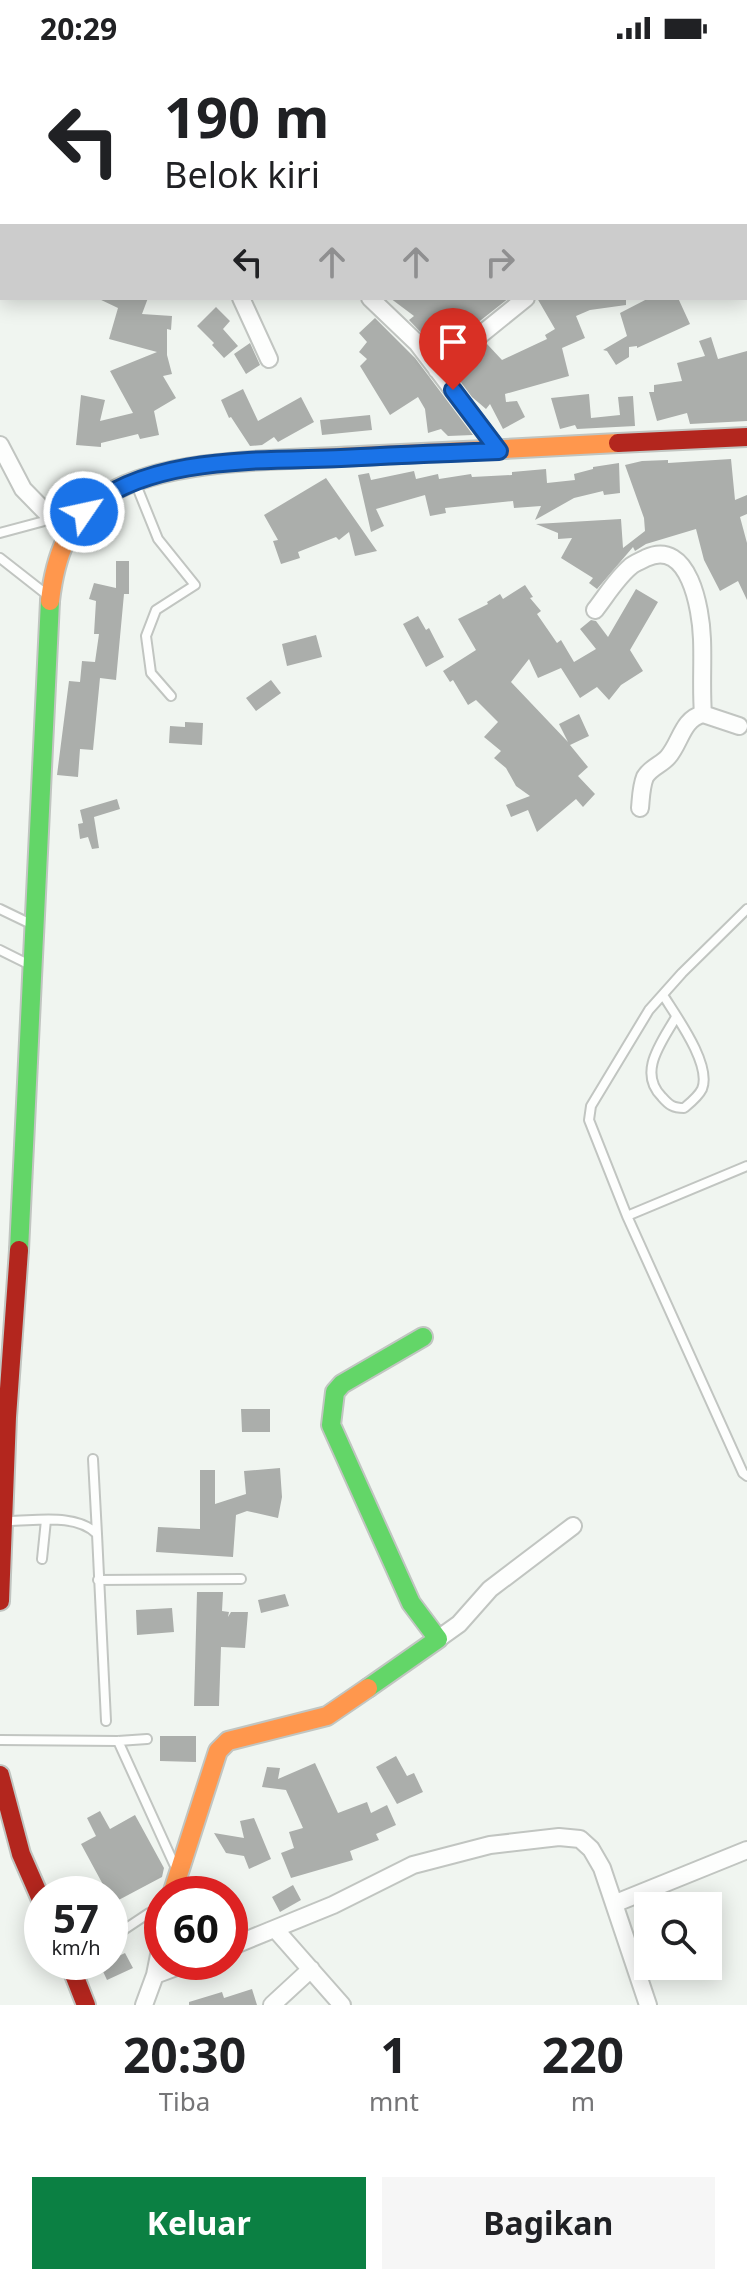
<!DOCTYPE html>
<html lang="id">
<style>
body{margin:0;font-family:"Noto Sans",sans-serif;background:#f6f6f6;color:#202124;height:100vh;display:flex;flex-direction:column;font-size:30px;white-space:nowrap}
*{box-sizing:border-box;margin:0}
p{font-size:26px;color:#757577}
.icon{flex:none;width:44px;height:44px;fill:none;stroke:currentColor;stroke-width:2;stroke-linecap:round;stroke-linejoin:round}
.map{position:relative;height:1949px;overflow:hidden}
.side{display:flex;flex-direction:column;background:#fff;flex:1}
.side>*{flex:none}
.banner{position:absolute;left:0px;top:0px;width:748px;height:244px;box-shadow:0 4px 20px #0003;background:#fff;color:#202124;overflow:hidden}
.tools{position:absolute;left:634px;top:1836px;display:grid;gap:16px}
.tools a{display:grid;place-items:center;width:88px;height:88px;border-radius:0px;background:#fff;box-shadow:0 4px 20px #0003;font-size:40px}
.speed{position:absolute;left:24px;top:1820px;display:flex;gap:16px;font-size:40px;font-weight:700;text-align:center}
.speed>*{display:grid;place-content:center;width:104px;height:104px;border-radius:50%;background:#fff;box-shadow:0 4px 20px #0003;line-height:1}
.speed small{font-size:20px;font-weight:400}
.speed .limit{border:12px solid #d22;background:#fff;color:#111}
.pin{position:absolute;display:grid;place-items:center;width:68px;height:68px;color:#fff;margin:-82px -34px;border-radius:50% 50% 50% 0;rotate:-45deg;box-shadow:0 0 8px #0007}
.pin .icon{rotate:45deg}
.me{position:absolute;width:88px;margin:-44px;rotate:56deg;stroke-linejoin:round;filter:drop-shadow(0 0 6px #0008)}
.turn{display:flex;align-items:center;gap:28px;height:168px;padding:0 32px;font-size:36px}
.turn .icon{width:104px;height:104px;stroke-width:2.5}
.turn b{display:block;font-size:56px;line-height:68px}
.lanes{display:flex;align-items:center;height:76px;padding:0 32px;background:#0003;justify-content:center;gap:40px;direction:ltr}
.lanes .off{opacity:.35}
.eta{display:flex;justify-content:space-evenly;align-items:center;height:136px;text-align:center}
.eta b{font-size:48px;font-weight:700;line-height:56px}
.cta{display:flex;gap:16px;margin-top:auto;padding:16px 32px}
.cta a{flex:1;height:92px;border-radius:0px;background:#0b8043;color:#fff;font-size:32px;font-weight:700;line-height:92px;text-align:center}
.cta a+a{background:#f6f6f6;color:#202124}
.status{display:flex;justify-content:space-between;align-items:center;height:56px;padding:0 40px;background:#fff;direction:ltr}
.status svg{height:22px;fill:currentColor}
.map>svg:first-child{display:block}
.building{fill:#abaeab}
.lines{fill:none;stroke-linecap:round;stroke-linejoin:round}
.lane-casing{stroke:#c1c5c1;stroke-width:12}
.street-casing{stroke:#c1c5c1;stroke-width:20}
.fast-casing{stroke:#c1c5c1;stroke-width:22}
.slow-casing{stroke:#c1c5c1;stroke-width:22}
.jam-casing{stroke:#c1c5c1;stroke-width:22}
.lane{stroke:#fdfefd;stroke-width:8}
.street{stroke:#fdfefd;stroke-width:16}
.fast{stroke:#63d668;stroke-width:18}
.slow{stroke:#ff974d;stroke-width:18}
.jam{stroke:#b3261e;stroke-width:18}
.route-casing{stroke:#114b97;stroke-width:20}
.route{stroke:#1a73e8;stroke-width:14}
</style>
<div class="status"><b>20:29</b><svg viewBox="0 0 49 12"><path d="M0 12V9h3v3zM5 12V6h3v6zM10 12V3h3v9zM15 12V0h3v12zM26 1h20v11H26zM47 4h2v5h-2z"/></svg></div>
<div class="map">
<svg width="747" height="1949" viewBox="0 0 747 1949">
<rect width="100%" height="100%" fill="#f0f5f0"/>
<path class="building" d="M97,242h51l-6,16 30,2 -1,14 -4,-1v26l5,19 -9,2 13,22 -22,13 5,24 -19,4 -2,-5 -37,9v4l-25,-2 5,-50 24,5 -5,21 33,-8 -23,-42 47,-19 -48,-13 9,-31z
M390,242h119l-47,37 -8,-8 -23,16 -22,-23 5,-4z
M537,242h89v7l-36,5 -14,6 9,22 -23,10 7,28 -64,18 1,8 11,-1 8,16 -22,12 -13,-25 -4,5 -14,-12 -15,-20 24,-22 -3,-4 9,-7 15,16 45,-21 -2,-4 10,-6z
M649,242h29l12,26 -53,24v-2l-8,1v10l-13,8 -9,-14 -4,-1 24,-14 -7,-23z
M216,251l14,14 -7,8 15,17 -14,12 -12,-13 2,-2 -17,-17z
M375,262l40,40 58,77 -25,1 -7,-7 -13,4 -3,-24 -7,-12 -28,18 -30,-49 7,-7 -8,-7 8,-10 -8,-9z
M711,281l7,22 29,-8v70l-57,3 -3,-11 -30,8 -8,-29h5v-7l28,-4 -5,-18 28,-7 -6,-15z
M250,287l10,22 -14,9 -12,-20z
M243,333l15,32 43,-24 13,25 -36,20 -4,-5 -12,8 -12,1 -19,-29 -2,1 -8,-18z
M589,338l2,24 29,-3 -2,-18 15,-1 2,30 -58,3 -2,-4 -15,4 -9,-31z
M370,359l2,15 -50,5 -2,-15z
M731,403l4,41 12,-5v19l-7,3 7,26v57l-9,-19 -18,10 -16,-31 -8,-31 -50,15 -11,7 -2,-4 -36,42 -8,-6 4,-5 -32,-20 11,-20 -14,1v-6l-22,-9 85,-5 2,29 22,-17 -1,-13 -19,-53 17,-4 26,-1v3z
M619,407l1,30 -16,2 -1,-4 -29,7 -39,22 6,-14 -27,2 -1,-7 -68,7 1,5 -16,3 -5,-21 -49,14 8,17 -13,6 -13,-57 11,-2 2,7 43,-9 2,8 22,-5 1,5 32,-5 1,3 40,-2v-3l34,-3 1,14 28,-3 -1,-6 19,-5v-2z
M326,422l51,73 -22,5 -6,-24 -10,8 -3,-3 -38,15 2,6 -19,6 -8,-23 5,-1 -14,-25z
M116,505h13v33h-5l-8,86 -16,-2 -7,72 -13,-1 -2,28 -21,-2 12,-94 11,1 2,-21 13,1 4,-28h-5l2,-33 -7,-2 5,-16 22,5z
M525,529l8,12 -3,1 11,13 -4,3 20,29 4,-3 13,22 22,-13 -16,-20 11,-9 5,1 12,16 28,-48 22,13 -28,48 13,21 -22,14 -12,15 -12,-13 -17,11 -19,-30 -23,10 -9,-19 -18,23 57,60 -9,-18 20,-10 10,22 -19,9 18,22 -10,9 17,18 -12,13 -7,-8 -39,33 -9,-22 -17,7 -5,-12 24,-9 -14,-10 -10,-18 -12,-10 7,-7 -17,-14 14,-15 -22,-22 -8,5 -15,-25 -3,2 -7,-11 33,-21 -18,-31 30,-15 -1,-2 13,-8 3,5z
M418,560l8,14 3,-2 15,29 -18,10 -23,-43z
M316,579l6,22 -35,9 -5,-22z
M271,624l10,13 -25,18 -10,-13z
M185,666l18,1 -1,22 -33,-2 1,-17 15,1z
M117,743l3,10 -26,8 5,31 -7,1 -4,-12 -8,2 -2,-15 5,-1 -3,-13z
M241,1353h29v23h-28z
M280,1412l2,29 -4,21 -31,-7 -11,4 -3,42 -77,-5 2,-25 42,2v-59h15v34l31,-10 -2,-23z
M197,1536h26l-1,19 7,1 -1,5 3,-5h17l-3,36 -24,-1 -2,59h-25z
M285,1538l4,12 -28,7 -3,-13z
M172,1552l2,24 -37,3 -1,-25z
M160,1680h36v26l-36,-1z
M396,1700l11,20 7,-3 9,19 -26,12 -21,-37z
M315,1707l23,50 29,-11 4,11 16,-8 9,20 -20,9 3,6 -29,11 3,9 -62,18 -10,-25 13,-5 -5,-16 14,-4 -17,-38 -24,-3 5,-20 13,1 -2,11z
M100,1755l10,18 25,-14 29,53 -2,9 -49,26 -32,-59 15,-8 -9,-18z
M254,1762l17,41 -22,10 -5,-13 -18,-3 -12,-20 30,5 -4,-17z
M293,1829l8,15 -21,12 -8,-15z
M125,1897l8,15 -26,12 -7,-15z
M252,1933l5,16h-68v-3l33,-10 2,6z"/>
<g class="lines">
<defs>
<path id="lane" d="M137,431l21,52 37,46 -39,25 -10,26 5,37 20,23
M0,477l52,-14
M0,502l46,36
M0,853l29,14
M747,853l-65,64 -33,37 -58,96 -2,14 38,96 116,257 4,3
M0,894l28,14
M663,939c13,21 49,70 39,94 -4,8 -12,14 -18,19 -11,0 -15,-3 -22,-11 -25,-25 0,-55 14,-80
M627,1160l120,-50
M93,1403l4,75
M8,1465c28,0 68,-8 89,13l9,187
M42,1503l4,-39
M98,1524l143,-1
M0,1684l118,1 29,-2
M118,1685l56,123
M110,1883l39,-26 13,2"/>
<path id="street" d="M117,2v-2
M576,2l2,-2
M746,90h1
M241,242l28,61
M370,242l47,45 82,108
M437,314l89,-72
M0,389l23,44 44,45
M595,554c11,-14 21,-31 35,-43 4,-4 11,-6 16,-9 43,-20 55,51 56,81 1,25 -1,50 1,75l36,12
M640,752c1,-10 1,-21 5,-31 6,-10 16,-12 23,-20 13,-15 14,-38 35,-43
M438,1583l21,-15 31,-35 83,-63
M616,1847l131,-53
M275,1873l67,76
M230,1891l103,-42 80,-40 77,-20 69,-8 21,2 11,10 11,19 46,137
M155,1919l35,-13
M144,1949l11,-30 7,-35
M272,1949l39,-36"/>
<path id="fast" d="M19,1194l31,-649
M368,1632l70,-49 -27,-36 -80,-178 4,-33 7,-8 81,-47"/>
<path id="slow" d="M50,545c5,-44 18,-83 58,-107 61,-37 179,-34 250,-38 87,-4 173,-8 260,-13
M172,1838l46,-143 10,-10 99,-25 41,-28"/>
<path id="jam" d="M618,387l129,-6
M0,1545l7,-184 12,-167
M0,1719l21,79 21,48
M69,1906l17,43"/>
</defs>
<use href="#lane" class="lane-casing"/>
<use href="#street" class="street-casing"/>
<use href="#fast" class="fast-casing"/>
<use href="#slow" class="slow-casing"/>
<use href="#jam" class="jam-casing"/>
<use href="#lane" class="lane"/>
<use href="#street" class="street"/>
<use href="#fast" class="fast"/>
<use href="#slow" class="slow"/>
<use href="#jam" class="jam"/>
</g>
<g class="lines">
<defs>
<path id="route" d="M84,456c63,-57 176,-51 257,-54 53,-3 105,-5 158,-7l-46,-61"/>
</defs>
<use href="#route" class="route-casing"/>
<use href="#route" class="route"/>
</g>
</svg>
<div class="tools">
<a><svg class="icon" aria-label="search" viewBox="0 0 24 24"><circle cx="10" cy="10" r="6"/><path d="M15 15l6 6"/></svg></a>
</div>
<div class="speed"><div>57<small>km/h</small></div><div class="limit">60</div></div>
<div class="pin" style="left:453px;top:334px;background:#d93025"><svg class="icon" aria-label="arrive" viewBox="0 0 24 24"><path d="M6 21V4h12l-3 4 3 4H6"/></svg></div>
<svg class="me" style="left:84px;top:456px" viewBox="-20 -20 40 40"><circle r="17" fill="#1a73e8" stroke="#fff" stroke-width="3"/><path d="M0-11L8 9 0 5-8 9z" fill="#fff"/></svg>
<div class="banner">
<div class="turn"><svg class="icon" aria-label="left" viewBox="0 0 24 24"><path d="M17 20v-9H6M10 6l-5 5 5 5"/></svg><div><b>190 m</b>Belok kiri</div></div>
<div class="lanes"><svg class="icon" aria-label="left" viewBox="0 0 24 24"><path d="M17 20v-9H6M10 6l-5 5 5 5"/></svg><svg class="icon off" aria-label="ahead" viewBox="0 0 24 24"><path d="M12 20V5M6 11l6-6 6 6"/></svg><svg class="icon off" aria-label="ahead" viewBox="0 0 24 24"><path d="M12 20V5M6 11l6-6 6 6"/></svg><svg class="icon off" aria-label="right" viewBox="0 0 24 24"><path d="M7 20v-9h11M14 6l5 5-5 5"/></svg></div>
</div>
</div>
<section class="side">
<div class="eta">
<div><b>20:30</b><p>Tiba</p></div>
<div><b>1</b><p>mnt</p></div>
<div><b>220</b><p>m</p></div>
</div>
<div class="cta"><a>Keluar</a><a>Bagikan</a></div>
</section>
